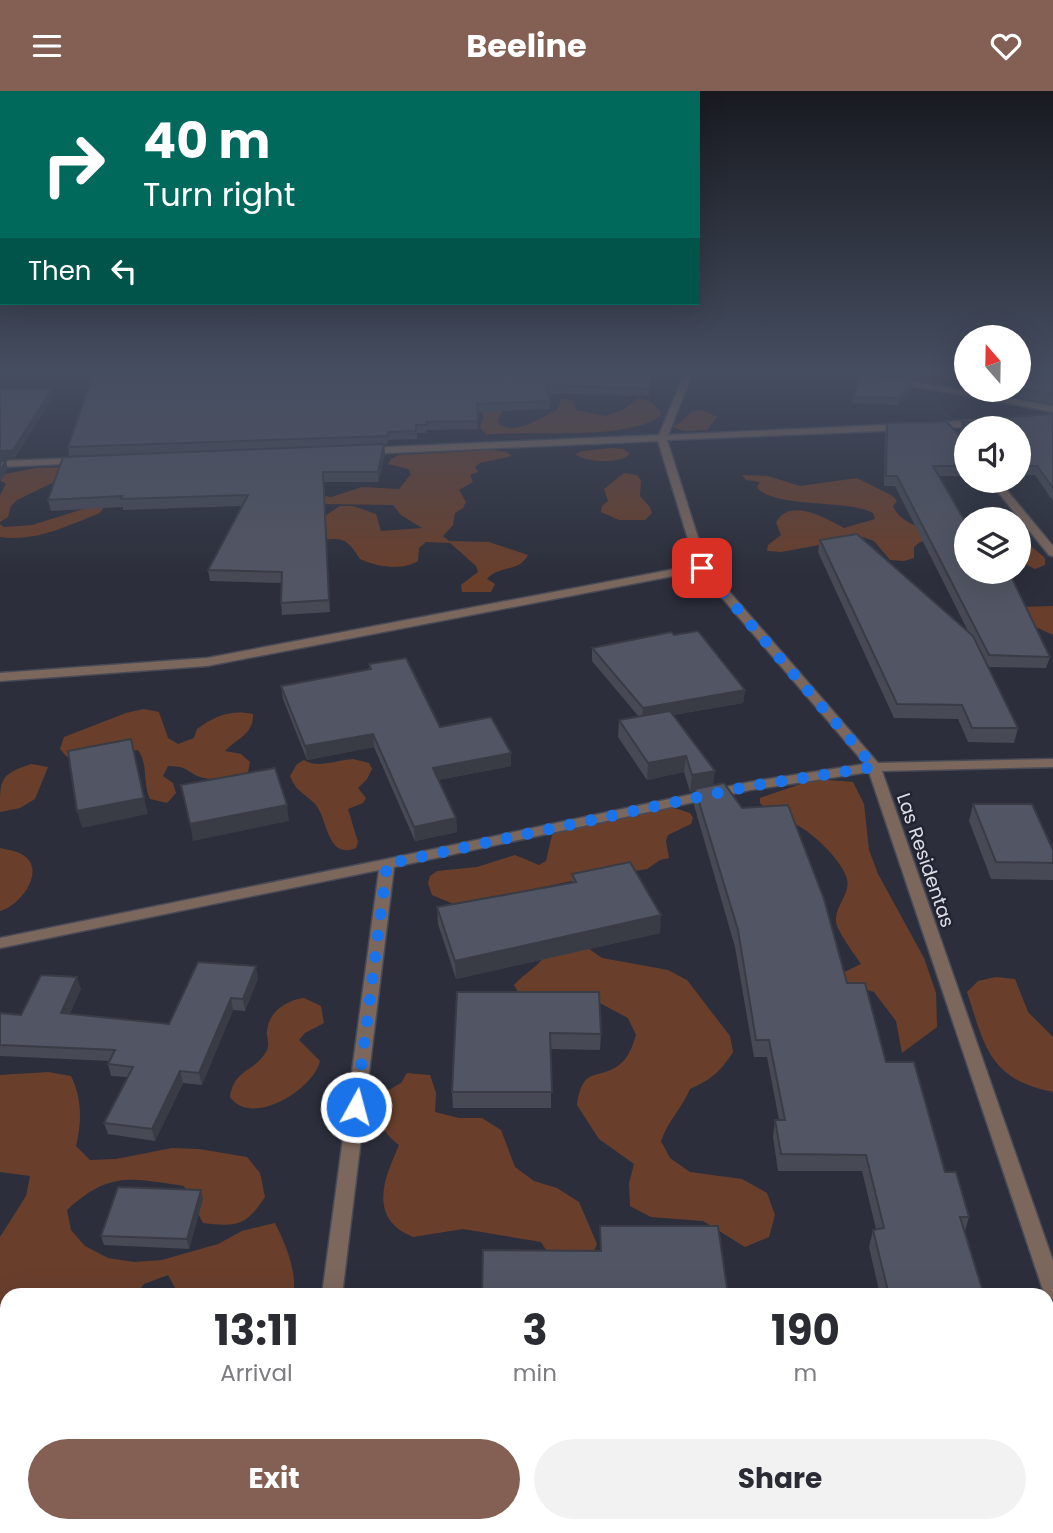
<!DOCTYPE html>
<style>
body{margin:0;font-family:Poppins,sans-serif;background:#f2f2f3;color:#2b2b33;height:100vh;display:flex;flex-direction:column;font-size:26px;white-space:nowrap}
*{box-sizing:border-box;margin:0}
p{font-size:23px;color:#7c7c81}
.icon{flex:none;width:38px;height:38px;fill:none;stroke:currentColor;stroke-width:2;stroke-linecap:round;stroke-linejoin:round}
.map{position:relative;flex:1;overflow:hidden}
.side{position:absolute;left:0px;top:1197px;width:1054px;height:245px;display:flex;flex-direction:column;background:#fff;border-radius:21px 21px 0 0;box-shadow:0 7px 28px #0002}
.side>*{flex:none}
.hud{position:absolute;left:0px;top:0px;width:700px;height:214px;box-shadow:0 7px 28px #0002;background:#00695c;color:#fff;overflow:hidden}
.needle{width:46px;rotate:340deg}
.fabs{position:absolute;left:954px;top:234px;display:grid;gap:14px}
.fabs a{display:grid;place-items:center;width:77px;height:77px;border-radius:50%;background:#fff;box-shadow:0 7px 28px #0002;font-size:35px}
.pin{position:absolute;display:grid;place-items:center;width:60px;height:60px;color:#fff;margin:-30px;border-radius:14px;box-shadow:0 4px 10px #0006}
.me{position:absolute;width:77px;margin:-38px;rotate:7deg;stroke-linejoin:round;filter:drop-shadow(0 0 5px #0008)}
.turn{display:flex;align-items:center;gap:24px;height:147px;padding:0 28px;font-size:32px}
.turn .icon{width:91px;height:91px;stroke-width:2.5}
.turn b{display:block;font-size:49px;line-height:60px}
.then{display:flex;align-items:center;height:66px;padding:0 28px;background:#0003;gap:14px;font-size:26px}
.eta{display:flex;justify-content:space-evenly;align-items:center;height:119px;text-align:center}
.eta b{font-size:42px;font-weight:700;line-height:49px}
.button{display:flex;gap:14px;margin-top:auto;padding:14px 28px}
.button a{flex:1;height:80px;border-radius:42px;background:#846054;color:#fff;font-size:28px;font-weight:700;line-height:80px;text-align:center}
.button a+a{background:#f2f2f3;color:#2b2b33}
header{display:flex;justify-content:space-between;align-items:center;height:91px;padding:0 28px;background:#846054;color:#fff;font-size:32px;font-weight:700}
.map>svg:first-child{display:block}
.green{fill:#693f2c}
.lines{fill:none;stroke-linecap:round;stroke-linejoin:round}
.street-casing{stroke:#484b56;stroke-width:3}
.street{fill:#7c675d;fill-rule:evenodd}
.wall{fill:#474955}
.shaded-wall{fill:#393c45}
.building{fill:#525563;stroke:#393c45;stroke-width:2}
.route{stroke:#1a73e8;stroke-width:12;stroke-dasharray:0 21.6}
.labels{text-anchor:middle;stroke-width:5;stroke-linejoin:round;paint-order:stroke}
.street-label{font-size:19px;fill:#dbdee6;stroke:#222531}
</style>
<header><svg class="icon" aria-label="menu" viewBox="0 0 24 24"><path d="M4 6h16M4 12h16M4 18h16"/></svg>Beeline<svg class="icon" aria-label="heart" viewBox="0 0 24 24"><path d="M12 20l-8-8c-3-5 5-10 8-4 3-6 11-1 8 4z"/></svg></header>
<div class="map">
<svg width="1053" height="1442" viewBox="0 0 1053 1442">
<rect width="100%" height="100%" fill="#2c2f3b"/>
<path class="green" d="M861,281l61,4 14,-4 30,2 -17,6 -5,7 -22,-2 -25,-9z
M562,307l11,3 3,9 30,6 17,-6 15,-12 11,2 12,12 -1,4c-36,26 -129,13 -174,19l-6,-8 3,-9 -2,-13 22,4 -6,13c15,16 44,-4 60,-12z
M703,319l14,7 -10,13 -24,1 -12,-5 8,-2 13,-13z
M611,357l13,1 6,5c-11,10 -44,9 -55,0l8,-3z
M494,359l13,2 5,4 -32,7 -5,4 3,5 -8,3 3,7 -14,8 7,12 -3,6 -8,5 -2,12 -10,11 6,5 40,1 39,13c-9,18 -30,10 -41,24l8,5 -4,8h-29l-1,-7 17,-13 -2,-6 -26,-23 -24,-1 -7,6 -1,13c-17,10 -40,6 -58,-2 -15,-24 -19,-21 -47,-18l4,-20 23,-15h13l23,8 5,17 41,-3 -21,-13 -8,-10 -70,-1 -5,-9 13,2 31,-10 37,2 12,-15 -3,-5 -20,-5 3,-5 8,-4z
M72,376l3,5 -58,28 -6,6 -3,11 -8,5v-27l6,-11 -6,-4v-5l36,-7z
M624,382l13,2 4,5 -1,16 10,11 2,6 -7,7h-26l-18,-8 1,-6 6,-5 -4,-12z
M742,384l26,1 32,10 57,-8 36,18 4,5 -4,5c7,18 35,24 51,31l-24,5 -6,5v11l-10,3 -14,-1 -16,-19 -11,-4 -82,15 -14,-1 1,-6 13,-10 -5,-12c13,-27 51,-4 68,5l31,-9 -2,-6c-24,-14 -100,-4 -116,-26l3,-5 -14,-2z
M93,415l11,1 -4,6c-33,13 -64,29 -100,24v-13l4,3 28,-2z
M1018,444l27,23v7l-10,4 -16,-8z
M1053,515v29l-30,-14 -2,-14z
M144,618l15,3 9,26 10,6 16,-6 3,-9c17,-13 35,-20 56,-15 1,20 -16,24 -28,37l16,3 9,8 -2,10c-16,5 -37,11 -53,3 -13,-8 -10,-8 -27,-9l-5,10 10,7 3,10 -9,10 -17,-4c-8,-17 -1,-33 -12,-49l-55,9 -16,-2 -7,-8 4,-12 62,-24z
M353,668l16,4 3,6 -5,10 -9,9 8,10 -3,5 -15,6 10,33 -2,6c-29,12 -28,-28 -40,-43 -11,-12 -20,-13 -26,-29l7,-12 7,-4c12,9 34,0 49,-1z
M31,673l17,3 -13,32 -15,9 -20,4c0,-34 0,-37 31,-48z
M815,688l38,3 11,22 5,46 9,24 46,84 12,35 1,34 -35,26 -6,-32 -22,-29 -44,-13 31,-15c-6,-9 -24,-33 -25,-42 -2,-17 17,-29 10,-46 -6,-17 -33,-43 -49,-51 -12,-7 -27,-11 -37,-22v-5z
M671,716l19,6 3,5 -2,6 -23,11 -2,6 3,17 -9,2 -13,9 -71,11 -120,25 -24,-10 -4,-12 2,-7 7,-5 40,-4 38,-12 24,10 7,-4 6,-26 6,-5z
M0,757c8,2 20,3 27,10 17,17 -9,49 -27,53z
M585,855l17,12 66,12 19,10 43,56 3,16c-12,19 -22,28 -43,37 -8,19 -22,32 -29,52l9,17 20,14 52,7 25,14 8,22 -6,22 -24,10 -42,-26 -52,-4 -21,-11 -1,-23 5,-19 -35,-25 -22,-34c6,-40 20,-24 42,-40 10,-8 13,-18 17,-30l-8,-17 -47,-25 -59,5 -8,-13c13,-14 28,-20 36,-38z
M996,886l19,2 13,33 25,25v55c-64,-13 -68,-45 -86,-100l11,-11z
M304,907l17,8 3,17 -19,10 -6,7 21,21c-6,28 -68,67 -90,36 4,-28 24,-25 36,-45 5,-8 0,-13 1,-21 2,-20 20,-31 37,-33z
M48,981l23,4c11,22 11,46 5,70l14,14 26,-1 56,-11 27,1 48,8 13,16 5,24c-19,29 -28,30 -62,26l-19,-37c-53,-8 -75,-15 -117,24l4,20 14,16 23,12 26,4 28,-2 56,-16 24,-13 33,-8c10,20 23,50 18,72h-114l-11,-20 -24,9 -9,11h-128v113l-7,-14v-157l26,-41 4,-20 -30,-4v-97z
M407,982l23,2 6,18 -1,19 24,6h23l19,12 14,37 19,14 23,7 22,14 18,42 -9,20 -35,-3 -12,-19 -78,-13 -50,8c-6,-3 -15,-7 -19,-12 -22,-23 -5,-56 5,-80 -20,-16 -21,-25 -19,-50l21,-12z
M1047,1369l6,3v70h-193l-2,-7h188z"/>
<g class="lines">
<defs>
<path id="street" d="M685,281h8l-25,63 237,-11 4,3 -4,3 -238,10 40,126 171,197 175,-4v8l-171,4 171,490v38l-7,-2 -3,-7 -174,-518 -119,18 -356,77 -52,428h-20l57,-425 -379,78v-10l387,-79 363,-77 115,-18 -166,-193 -492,95 -207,15v-8l207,-15 489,-93 -38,-124 -292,13 -5,-3 5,-3 293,-13z
M838,281h19l196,34v6z
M1053,324v6l-121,8 -4,-3 4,-3z
M80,367l3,1v4l-83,4v-6z
M989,390h10l54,65v10l-4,-1z
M290,1435h24l-1,7h-24z"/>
</defs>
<use href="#street" class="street-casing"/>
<use href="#street" class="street"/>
</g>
<path class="wall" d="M652,281l-3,24 -101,-3 2,8v8l-73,3 1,17 -52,1v3h-9v6l-29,1 -1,4 -318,12 -1,-9z
M873,281h53l-7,8z
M1053,281v32l-33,-6 2,-9z
M912,297l-14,17 -46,-2 1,-6z
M1053,323v87l-18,-26h-17v-46h-52v10l-6,-8 2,-9h46z
M887,332l79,20v33h-27l27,96 84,85 -4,11 -58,-1 30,61 -4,15 -46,-1 -10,-23 -64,-1 -76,-166 2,-12 149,93 -74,-147h-11l1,-54z
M385,363l-7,28h-54l6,130 -48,3 -1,-12v-20l-71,-2 -2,-11 34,-64 -119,4v-3l-72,4 -3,-11z
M592,557l153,42 -2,13 -70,12 40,71 134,197 39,79 83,155 -4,14 19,64h-104l-11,-48 4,-17 3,-1 -14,-58h-84l-5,-34 2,-17h4l-12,-63h-13l-19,-110 -41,-142 1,-14 -5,1 -6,-20 -37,8 -29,-43 1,-17 20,-3 -47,-56z
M369,573l71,63 71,26v13l-73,14 18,38 1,14 -42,9 -41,-94 -67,13 -24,-61 -2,-13 88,-17z
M973,713l80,46v30l-62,-1 -22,-58z
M572,783l88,59 -204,46 -18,-55 -1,-17 135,-24z
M258,887l-13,33 -12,-1 -31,75 -19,-2 -28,58 -47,-7 -4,-11 24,-46 -17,-1 -3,-12 2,-3 -110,-5v-43l21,2 60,-26 -12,25 100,10z
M457,901l144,42 -1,16 -49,-1v59h-98l-1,-16z
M203,1108l-14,50 -85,-4 -3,-9z"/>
<path class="shaded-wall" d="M921,281h5l-7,8 1,-6z
M913,291l-1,6 -14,17 1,-7z
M52,298l2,7 -39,62 -15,1v-8z
M384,353l1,10 -7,28v-10z
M6,370l2,8 -8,13v-11z
M323,381l1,10 6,130 -1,-12z
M745,599l-2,13 -101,17 1,-12z
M373,643l1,13 -67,13 -2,-14z
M511,662v13l-78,15v-13z
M686,665l-2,16 -37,8 1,-17z
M715,680l-2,16 -23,5 2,-17z
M144,707l4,16 -66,14 -5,-17z
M287,714l2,16 -96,20 -3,-17z
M456,727l1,14 -42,9 -1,-14z
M661,824l-1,18 -204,46 -1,-18z
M256,875l2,12 -13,33 -2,-12z
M77,886l4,12 -16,36 -4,-12z
M231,907l2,12 -31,75 -3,-12z
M180,980l3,12 -28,58 -3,-12z
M201,1099l2,9 -14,50 -2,-10z
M187,1435h10l-2,7h-10z"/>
<path class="building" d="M94,281h557l-1,17 -104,-4 4,16 -73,3 1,17 -52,1v3h-10v6l-28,1 -1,4 -319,11z
M861,281l52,10 -14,16 -46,-1z
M1029,281h24v22l-31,-5z
M0,298h52l-39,61 -13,1z
M1053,323v74l-16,-22h-19v-37h-50l-6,-7h46l2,-5z
M947,331l19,21v23h-33l33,57v49h43l41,85 -61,-2 -92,-179h-11l1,-53z
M384,353l-6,28h-55l6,128 -48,3 1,-31 -74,-2 40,-75 -127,4 1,-3 -74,4 15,-43z
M0,370h6l-6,10z
M857,443l116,102 45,92h-46l-10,-23 -65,-1 -77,-164z
M698,540l47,59 -102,18 -51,-60 79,-16 3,3z
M406,567l34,69 51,-10 20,36 -78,15 23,50 -42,9 -41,-93 -68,12 -24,-60 90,-17 -2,-5z
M670,620l45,60 -23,4 -6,-19 -38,7 -29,-43z
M131,648l13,59 -67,13 -9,-60z
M275,677l12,37 -97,19 -9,-39z
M724,692l18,25 46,-3 36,94 23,84h18l21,79h28l31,110h11l13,45h-9l24,78h-95l-16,-65 11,-2 -18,-73 -85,-1 -6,-34h10l-16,-80h-13l-18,-110 -43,-141z
M973,713h59l21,46v13l-57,-1z
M630,771l31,53 -206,46 -18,-54 139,-25 -4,-8z
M198,871l58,4 -13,33 -12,-1 -32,75 -19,-2 -28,58 -48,-6 29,-56 -25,-3 7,-14 -115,-5v-32l21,2 20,-40 36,2 -16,36 108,11z
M457,901h142l2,42 -51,-1 2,59h-100z
M118,1096l83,3 -14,49 -86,-3z
M600,1135h118l10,69h-246l1,-45 118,1z
M73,1435h114l-2,7h-115z
M630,1435h105v7h-104z"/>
<linearGradient id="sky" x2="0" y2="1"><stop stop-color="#181a20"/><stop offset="0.58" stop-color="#454d60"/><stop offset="1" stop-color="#454d60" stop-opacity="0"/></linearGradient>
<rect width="1053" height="483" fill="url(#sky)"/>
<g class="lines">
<path class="route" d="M356,1016l31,-243 363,-78 124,-19 -172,-199"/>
</g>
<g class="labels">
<g class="street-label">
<text transform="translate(926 769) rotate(71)" y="7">Las Residentas</text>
</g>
</g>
</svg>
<div class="fabs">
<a><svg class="needle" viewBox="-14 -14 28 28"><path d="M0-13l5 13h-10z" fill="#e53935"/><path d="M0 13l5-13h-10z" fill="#7c7c81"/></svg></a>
<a><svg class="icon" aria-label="sound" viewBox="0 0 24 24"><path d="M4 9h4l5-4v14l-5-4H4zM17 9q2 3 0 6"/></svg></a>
<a><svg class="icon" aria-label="layers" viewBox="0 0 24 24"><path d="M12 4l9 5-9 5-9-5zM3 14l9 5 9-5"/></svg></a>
</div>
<div class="pin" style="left:702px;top:477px;background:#d93025"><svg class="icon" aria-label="arrive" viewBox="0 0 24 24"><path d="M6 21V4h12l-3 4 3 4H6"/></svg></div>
<svg class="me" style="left:356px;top:1016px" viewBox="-20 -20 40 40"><circle r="17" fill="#1a73e8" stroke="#fff" stroke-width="3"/><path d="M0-11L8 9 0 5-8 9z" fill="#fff"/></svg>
<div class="hud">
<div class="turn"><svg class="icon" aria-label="right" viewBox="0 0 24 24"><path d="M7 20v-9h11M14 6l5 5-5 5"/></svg><div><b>40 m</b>Turn right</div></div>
<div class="then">Then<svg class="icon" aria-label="left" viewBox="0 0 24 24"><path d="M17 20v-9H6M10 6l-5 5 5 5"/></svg></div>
</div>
<section class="side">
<div class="eta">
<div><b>13:11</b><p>Arrival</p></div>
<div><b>3</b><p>min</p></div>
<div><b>190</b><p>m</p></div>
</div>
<div class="button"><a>Exit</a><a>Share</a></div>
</section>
</div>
